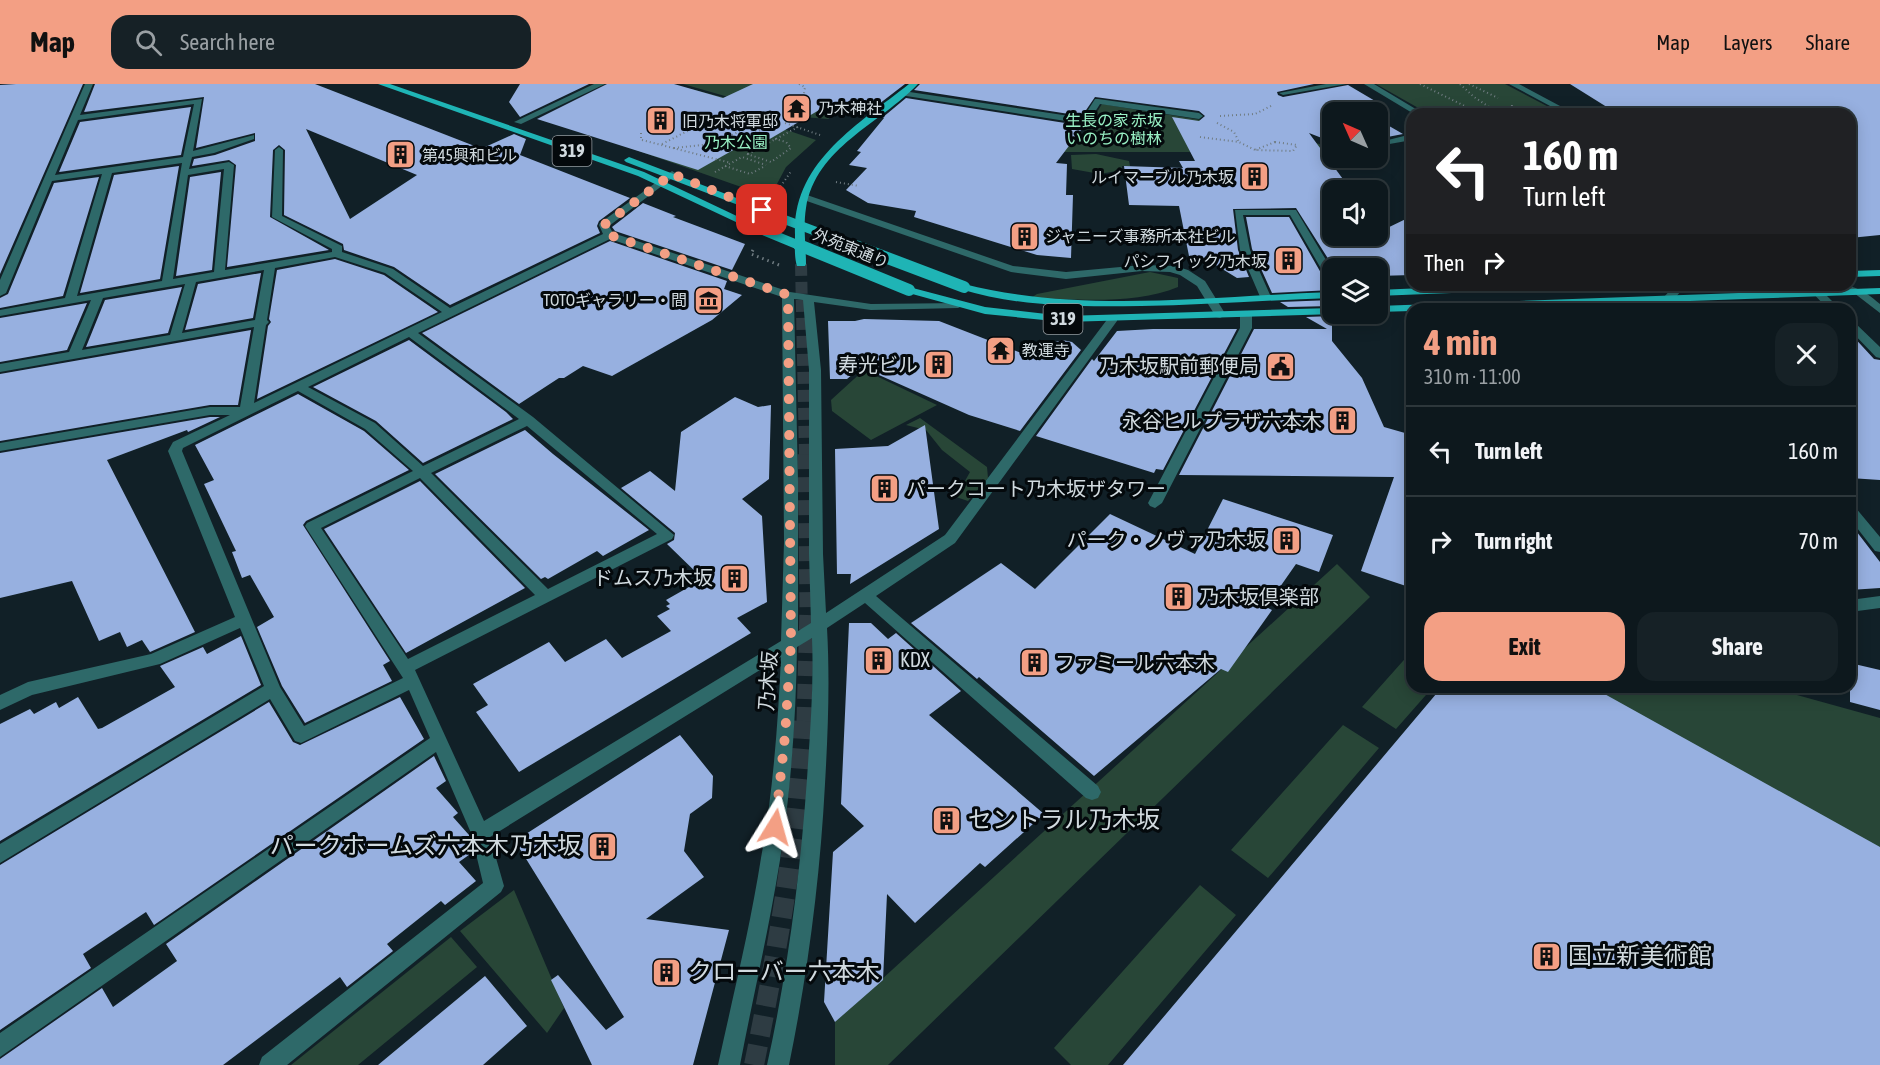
<!DOCTYPE html>
<meta charset="utf-8">
<style>
body{margin:0;font-family:"Asap Condensed","Noto Sans JP",sans-serif;background:#162126;color:#f1f3f6;height:100vh;display:flex;flex-direction:column;font-size:22px;white-space:nowrap}
*{box-sizing:border-box;margin:0}
p{font-size:20px;color:#9aa0a4}
.icon{flex:none;width:33px;height:33px;fill:none;stroke:currentColor;stroke-width:2;stroke-linecap:round;stroke-linejoin:round}
.map{position:relative;flex:1;overflow:hidden}
.drawer{position:absolute;left:1406px;top:219px;width:450px;height:390px;display:flex;flex-direction:column;background:#0d181d;border-radius:18px;box-shadow:0 3px 15px #0003,0 0 0 2px #2d373b}
.drawer>*{flex:none}
.banner{position:absolute;left:1406px;top:24px;width:450px;height:183px;border-radius:18px;box-shadow:0 3px 15px #0003,0 0 0 2px #2d373b;background:#202124;color:#fff;overflow:hidden}
.needle{width:39px;rotate:315deg}
.controls{position:absolute;left:1322px;top:18px;display:grid;gap:12px}
.controls a{display:grid;place-items:center;width:66px;height:66px;border-radius:12px;background:#0d181d;box-shadow:0 3px 15px #0003,0 0 0 2px #2d373b;font-size:30px}
.pin{position:absolute;display:grid;place-items:center;width:51px;height:51px;color:#fff;margin:-26px;border-radius:12px;box-shadow:0 3px 9px #0006}
.me{position:absolute;width:66px;margin:-33px;rotate:8deg;stroke-linejoin:round;filter:drop-shadow(0 0 4px #0008)}
.turn{display:flex;align-items:center;gap:21px;height:126px;padding:0 18px;font-size:27px}
.turn .icon{width:78px;height:78px;stroke-width:2.5}
.turn b{display:block;font-size:42px;line-height:51px}
.then{display:flex;align-items:center;height:57px;padding:0 18px;background:#0003;gap:12px;font-size:22px}
.round{display:grid;place-items:center;flex:none;width:63px;height:63px;border-radius:18px;background:#162126}
.overview{display:flex;align-items:center;justify-content:space-between;height:102px;padding:0 18px}
h1{font-size:36px;font-weight:700;line-height:45px;color:#f39f84}
.cta{display:flex;gap:12px;margin-top:auto;padding:12px 18px}
.cta a{flex:1;height:69px;border-radius:18px;background:#f39f84;color:#111;font-size:24px;font-weight:700;line-height:69px;text-align:center}
.cta a+a{background:#162126;color:#f1f3f6}
ul{padding:0;list-style:none}
li{display:flex;align-items:center;gap:18px;height:90px;padding:0 18px;border-top:2px solid #2d373b}
li div{flex:1}
li b{display:block;font-size:22px}
li em{font-style:normal}
header{display:flex;align-items:center;gap:36px;box-sizing:border-box;height:84px;padding:0 30px;background:#f39f84;color:#111}
header strong{font-size:28px}
nav{display:flex;gap:33px;margin-inline-start:auto;font-size:21px}
.search{width:420px;height:54px;background:#162126;display:flex;align-items:center;gap:15px;box-sizing:border-box;padding:0 21px;border-radius:18px;color:#9aa0a4;font-size:22px}
.map>svg:first-child{display:block}
.green{fill:#284637}
.building{fill:#97b0e0;fill-rule:evenodd}
.lines{fill:none;stroke-linecap:round;stroke-linejoin:round}
.major-tunnel-far2{stroke:#2e3c43;stroke-width:12;stroke-dasharray:12 6;stroke-linecap:butt}
.major-tunnel-far1{stroke:#2e3c43;stroke-width:15;stroke-dasharray:15 8;stroke-linecap:butt}
.major-tunnel{stroke:#2e3c43;stroke-width:20;stroke-dasharray:20 10;stroke-linecap:butt}
.path-far1{stroke:#707c82;stroke-width:2;stroke-dasharray:1 3;stroke-linecap:butt}
.path{stroke:#707c82;stroke-width:3;stroke-dasharray:1.5 4;stroke-linecap:butt}
.minor{fill:#2e6969;fill-rule:evenodd}
.major{fill:#1fb4b5;fill-rule:evenodd}
.major-bridge-far1{stroke:#1fb4b5;stroke-width:9}
.major-bridge{stroke:#1fb4b5;stroke-width:12}
.route{stroke:#f39f84;stroke-width:10;stroke-dasharray:0 18}
.labels{text-anchor:middle;stroke-width:6;stroke-linejoin:round;paint-order:stroke}
.far-poi-label{font-size:16px;fill:#d1dadf;stroke:#04090c;text-anchor:start}
.far-park-label{font-size:16px;fill:#98f0c4;stroke:#04090c}
.far-street-label{font-size:16px;fill:#d1dadf;stroke:#04090c}
.shield{fill:#04090c;stroke:#949ba0;stroke-width:1.5}
.shield-label{font-size:18px;font-weight:bold;fill:#d1dadf}
.poi-label{font-size:20px;fill:#d1dadf;stroke:#04090c;text-anchor:end}
.street-label{font-size:20px;fill:#d1dadf;stroke:#04090c}
.near-poi-label{font-size:24px;fill:#d1dadf;stroke:#04090c;text-anchor:start}
</style>
<header>
<strong>Map</strong>
<div class="search"><svg class="icon" aria-label="search" viewBox="0 0 24 24"><circle cx="10" cy="10" r="6"/><path d="M15 15l6 6"/></svg>Search here</div>
<nav><a>Map</a><a>Layers</a><a>Share</a></nav>
</header>
<div class="map">
<svg width="1880" height="981" viewBox="0 0 1880 981">
<rect width="100%" height="100%" fill="#112027"/>
<path class="green" d="M683,0h132l-6,20 31,8 -12,7 -25,-2 -28,9 41,14 -30,27 -16,30 -174,-61 95,-47 93,24z
M1376,0h129l57,30h-133z
M1102,20c77,13 154,23 230,43v11h5l-7,9 -121,-15h-147l-1,-17 21,1z
M1096,70l33,7 1,5h-8v4l-22,4 -28,-5 -1,-14z
M1150,188l28,6v9c-42,18 -102,12 -147,11l6,-4z
M865,285l5,4 67,32 -66,35 -39,-29 -1,-11z
M920,334l67,49 1,11 -20,23 -12,-4 14,-25 -28,-22 -16,-20 -20,-5z
M1337,480l33,33 -482,468h-53v-43z
M1411,568l1,35h21l-37,42 -34,-22z
M1507,603h261l112,31v347z
M1343,641l36,23 -111,130 -37,-28z
M1200,801l36,30 -128,150h-37l-17,-17z
M514,806l50,118 -17,25 -87,-102z
M451,853l26,30 -119,98h-67z"/>
<path class="building" d="M16,0h67l-83,190v-189z
M95,0h220l157,61 11,3 31,-14 12,5 -6,16 110,43 -31,23 -2,5 3,7 -150,72 -56,-38 -50,-17 -1,-6 -59,-29 1,-65 -6,-5 -6,5 -3,67 59,33 -102,17 9,-102 -7,-5 -37,6 2,-7 21,-4 40,-14v-8l-59,15 8,-51 -120,15zM306,45l111,46 -67,44z
M520,0h69l-69,33 -11,-15z
M607,0h67l49,14 30,-14h152l-39,30 -40,-8 -58,34 -10,-4 -60,34 -161,-51z
M920,0h394l-37,8 1,3 5,2 65,-12 39,23 -21,4h-34v30l-23,-9 42,57h-19v46h45v-10l4,5 31,-15v59l-35,1v-8h-43l-38,-60 -63,1 5,41 11,27 -12,1 -31,-19 -17,-3 -10,-50 -50,-1 -5,-39 59,2 -4,-7h16l-23,-44 27,4 6,-5 -6,-5 -104,-14 -13,19 -168,-26z
M1570,0h310v151l-30,3v-124h-232z
M906,14l178,28 -28,37 11,1 -1,31h7l-2,63 -34,-3 -123,-38 2,-6 -48,-8 -22,-13 21,-22 -18,-3 12,-13 -4,-1 27,-33h-2z
M191,23l-10,48 -122,17 21,-50z
M1377,35l26,15 -26,5z
M179,82l-19,113 -80,14 34,-118z
M221,88l-9,98 -36,6 14,-99z
M99,93l-36,119 -63,12v-10l8,-4 46,-111z
M643,119l33,13 -3,1 72,27 -13,26 -117,-39 -3,-4z
M1246,133h43l36,63 7,4v6l-60,3 -20,-44z
M610,157l117,40 -3,8 18,6 -30,25 -100,56 -29,-10 -19,12h-5l-40,26 -97,-71z
M335,175l49,16 54,37 -181,87 11,-73 3,-4 -2,-3 8,-49z
M261,189l-8,45 -68,12 13,-46z
M182,203l-14,46 -82,14 19,-47z
M1332,216v6l-44,1 -8,-5z
M87,219l-20,47 -67,12v-44z
M1332,232v25l30,37 22,49 28,8v153l-51,-17 33,-94 -215,-2 75,-146h73l-21,-12z
M864,235l75,2 85,33 20,-13 8,2 10,-3 10,2 9,8 -61,81 -51,-16 -108,-48 -14,12h-17l-2,-58h27z
M1153,245h84l-74,141 -7,-1 -2,4 -118,-37 56,-77 2,2 23,-30z
M251,246l-13,75h-28l-210,36v-67z
M1850,249l24,26 6,1v120l-30,-2z
M409,256l97,72 7,7 -90,44 -47,-42 -63,-34z
M298,310l66,37 45,39 -103,51 -3,4 87,136 -7,4 9,16 -87,42 -23,-37 -25,-59 17,-10 -24,-42 -8,3 -10,-26 4,-1 -32,-67 10,-4 -19,-35z
M735,313l23,10 13,-2 -2,74 -27,20 20,17 5,86 -30,16 14,15 -232,139 -43,-60 12,-7 -15,-21 76,-42 16,20 41,-23 16,19 49,-27 -14,-15 13,-7 -4,-3 4,-2 -4,-4 37,-21 -36,-35 7,-4 1,-7 -54,-45 29,-17 25,20 6,-59z
M210,333h10l-32,15 -1,-2 -80,30 88,172 -45,20 -8,-12 -15,7 -7,-15 -21,9 -27,-60 -72,17v-145z
M925,341l14,104 -89,55 1,-10h-14l-2,-125 53,-3z
M525,346l28,24 96,76 -46,26 -6,-5 -49,28 -3,-2 -4,2 -106,-105z
M420,397l105,107 -119,65 -82,-124z
M1223,415l110,36 -14,37 -23,-8 -30,43 6,3 -44,62 -7,-3 -127,107 -115,-99 -2,2 -66,-56 90,-60 34,26 75,-75 85,40z
M1850,439l30,39v26l-30,2z
M849,539h22l17,16 8,-6 65,58 -32,24 115,99 -59,53 -5,-4 -65,60 -28,-29 -4,86 -48,42 -11,-20 9,-150 31,-26 -23,-22z
M241,552l20,49 -261,156v-117l30,-15 4,5 22,-12 3,6 19,-11 20,32 4,-1 73,-41 -15,-21 43,-19 4,7z
M1850,579l30,7v40l-30,-8z
M1442,603h150l288,160v218h-757z
M400,613l24,42 -270,186 -8,-13 -63,42 8,14 -91,62v-165l269,-163 24,40 7,3z
M680,651l33,41 -1,22 -22,16 -6,37 20,26 -58,42 83,11 -36,135h-101l-41,-85 7,-5 48,55 18,-13 -109,-176z
M434,672l12,25 -10,7 22,25 -5,4 16,18 4,17 -14,10 17,19 -31,24 -4,-4 -54,43 6,7 -46,36 -7,-10 -117,88h-223v-6l102,-71 11,19 64,-46 -11,-17z
M485,892l42,50 -44,39h-105z"/>
<g class="lines">
<path class="major-tunnel-far2" d="M801,180l4,191"/>
<path class="major-tunnel-far1" d="M804,638l3,-114 -2,-155"/>
<path class="major-tunnel" d="M754,981c23,-114 44,-228 50,-344"/>
<path class="path-far1" d="M799,0l6,3 -4,26 -16,10 35,12
M1420,0l61,30
M1460,0l14,13 26,17
M1469,0l29,14
M1511,30l1,-9
M1220,32l35,-2 16,-8
M1217,39l17,9 5,10
M641,49v8
M1200,53l39,5 16,8
M642,56l89,23
M741,58l16,7
M1275,58l22,3 -4,6 -38,-1z
M718,59l36,-20
M662,60l53,-27
M674,64l66,-7 26,-14
M747,70l24,8 20,-14 -5,-6 -11,-3
M748,70l50,-27
M725,82l25,8 15,-8
M715,88l27,-15 24,8
M836,98l23,4
M776,109l16,-23"/>
<path class="path" d="M753,166l-2,4 28,11"/>
<path class="minor" d="M85,0h8l-13,31 122,-16 -9,52 61,-16v4l-40,14 -22,4 -3,12 40,-7 5,3 -9,105 107,-18v-3l-60,-32 3,-67 4,-3 4,3 -1,66 60,30v6l51,17 57,39 153,-74 -4,-9 1,-2 72,-52 5,3 -2,2 -66,50 4,7 177,59 81,12 91,-1 2,2 -6,3 -87,2 -57,-8 7,68 2,184 3,59 119,-78 164,-218h8v4l-162,222 -79,53 222,190 3,6 -3,6 -6,2 -6,-2 -221,-195 -38,25c3,52 1,103 -2,156 -5,95 -17,188 -36,281h-22c21,-95 33,-189 40,-286 3,-47 7,-94 5,-141l-15,9c-1,71 -6,142 -17,213 -11,69 -27,137 -40,205h-22c15,-69 32,-137 43,-207 12,-66 17,-134 20,-201l-291,180 14,49 -3,6 -214,173h-28l3,-8 221,-174 -12,-50 -35,-81 -436,305v-24l430,-295 -21,-48 -108,53 -6,-2 -25,-42 -270,164v-19l264,-158 -24,-58 -80,36 -128,31 -32,15v-15l28,-13 123,-28 84,-37 -67,-166 5,-9 57,-27h-20l-210,36v-8l210,-36h30l14,-80 -254,45v-8l69,-12 22,-52 -91,16v-6l65,-12 37,-124 -50,7 -46,112 -6,3v-16zM194,20l-11,53 -128,18 23,-55zM182,79l-20,118 -85,15 35,-123zM224,85l-10,103 -41,7 15,-104zM610,155l172,58 2,245 -3,99 -297,180 -69,-151 257,-131 2,-4 -141,-118 -115,-84zM335,173l50,16 57,39 -188,91 12,-78 3,-3 -2,-2 8,-52zM264,186l-9,50 -73,13 14,-51zM185,200l-15,51 -88,15 21,-52zM794,215l9,1 6,70v184l2,69 -13,8v-150zM409,253l110,82 -96,47 -48,-43 -67,-36zM298,307l67,38 48,42 -106,52 -2,3 98,152 -99,48 -24,-39 -98,-236 1,-3zM527,342l130,108 -109,55 -117,-116zM420,394l115,117 -127,64 -87,-131z
M594,0h11l-84,40 -7,-2z
M1326,0h20l-63,11 -4,-2z
M1364,0h10l50,30h-10z
M1509,0h10l56,30h-10z
M903,7l180,27 12,-19h3l101,14 4,3 -4,3 -99,-15 -12,19 -3,1 -185,-29v-4z
M1412,50v6l-28,5 -4,-3z
M801,111h6l206,71 53,6 76,-7 33,1 13,4 17,11 21,34 -6,3 -4,-1 -19,-31 -17,-11 -10,-3 -28,-1 -76,8 -55,-7 -210,-73z
M1235,126h61l36,60v12l-5,-3 -37,-64h-47l7,35 21,47 -6,3 -4,-1 -21,-49z
M1675,201h11l-11,13 9,11h-12l-9,-11z
M1805,201h11l24,24h-12z
M1829,201c25,0 32,3 51,19v9l-26,-20z
M1246,227l6,3v14l-90,175 -7,5 -5,-2 -2,-3 92,-175v-14z
M1850,237l4,1 26,25v11l-4,-1 -26,-27z
M1850,421l5,2 25,30v15l-5,-1 -25,-32z
M1880,512v12l-30,4v-12z"/>
<path class="major" d="M378,0h12l254,88 118,56 -9,2 -115,-54z
M909,0h9c-38,40 -102,63 -112,124 -3,19 0,38 0,56l-1,2h-8c-3,-9 -2,-22 -2,-31 -3,-73 64,-111 114,-151z
M629,73l136,52 2,2 -8,2 -133,-51 -2,-2z
M1880,186v6l-30,1v-6z
M964,200c119,30 246,12 368,8v6c-64,2 -128,7 -191,8 -62,1 -121,1 -181,-17l-1,-2z
M1494,201h86l-5,3 -198,8v-6z
M909,203l76,20 79,9 268,-8v6h4l-272,8 -79,-8 -80,-22v-4z
M1880,204v6l-409,15h-59v2l-35,1v-6z"/>
<path class="major-bridge-far1" d="M762,127l95,36
M757,144l46,19"/>
<path class="major-bridge" d="M799,161l110,45
M853,161l111,42"/>
</g>
<g class="lines">
<path class="route" d="M762,126l-90,-36 -68,51 5,10 179,60 3,347 -6,94 -10,91"/>
</g>
<defs>
<symbol id="temple-square" viewBox="-11 -11 22 22"><rect x="-9" y="-9" width="18" height="18" rx="4" fill="#f39f84" stroke="#04090c"/><path d="M0-6L5-2H3V0L6.5 2.5H4V6H1.5V3h-3V6H-4V2.5H-6.5L-3 0V-2H-5Z" fill="#111"/></symbol>
<symbol id="building-square" viewBox="-11 -11 22 22"><rect x="-9" y="-9" width="18" height="18" rx="4" fill="#f39f84" stroke="#04090c"/><path d="M-4-6H4V6H1V3H-1V6H-4ZM-2.5-4.3h1.7v1.8h-1.7ZM.8-4.3h1.7v1.8H.8ZM-2.5-1h1.7V.8h-1.7ZM.8-1h1.7V.8H.8Z" fill="#111"/></symbol>
<symbol id="museum-square" viewBox="-11 -11 22 22"><rect x="-9" y="-9" width="18" height="18" rx="4" fill="#f39f84" stroke="#04090c"/><path d="M0-6L6-3V-2H-6V-3ZM-5-1h2V3h-2ZM-1-1h2V3h-2ZM3-1h2V3H3ZM-6 4H6V6H-6Z" fill="#111"/></symbol>
<symbol id="civic-square" viewBox="-11 -11 22 22"><rect x="-9" y="-9" width="18" height="18" rx="4" fill="#f39f84" stroke="#04090c"/><path d="M-.6-6.5H3V-4.5H.6V-3L4-1V1h2V6H-6V1h2V-1L-.6-3ZM-1.2 2.5V6h2.4V2.5Z" fill="#111"/></symbol>
</defs>
<g fill-rule="evenodd">
<use href="#temple-square" x="780" y="8" width="33" height="33"/>
<use href="#building-square" x="644" y="20" width="33" height="33"/>
<use href="#building-square" x="384" y="54" width="33" height="33"/>
<use href="#building-square" x="1238" y="76" width="33" height="33"/>
<use href="#building-square" x="1008" y="136" width="33" height="33"/>
<use href="#building-square" x="1272" y="160" width="33" height="33"/>
<use href="#museum-square" x="692" y="200" width="33" height="33"/>
<use href="#temple-square" x="984" y="250" width="33" height="33"/>
<use href="#building-square" x="922" y="264" width="33" height="33"/>
<use href="#civic-square" x="1264" y="266" width="33" height="33"/>
<use href="#building-square" x="1326" y="320" width="33" height="33"/>
<use href="#building-square" x="868" y="388" width="33" height="33"/>
<use href="#building-square" x="1270" y="440" width="33" height="33"/>
<use href="#building-square" x="718" y="478" width="33" height="33"/>
<use href="#building-square" x="1162" y="496" width="33" height="33"/>
<use href="#building-square" x="862" y="560" width="33" height="33"/>
<use href="#building-square" x="1018" y="562" width="33" height="33"/>
<use href="#building-square" x="930" y="720" width="33" height="33"/>
<use href="#building-square" x="586" y="746" width="33" height="33"/>
<use href="#building-square" x="1530" y="856" width="33" height="33"/>
<use href="#building-square" x="650" y="872" width="33" height="33"/>
</g>
<g class="labels">
<g class="far-poi-label">
<text x="818" y="30">乃木神社</text>
<text x="682" y="43">旧乃木将軍邸</text>
<text x="422" y="77">第45興和ビル</text>
<text x="1234" y="99" text-anchor="end">ルイマーブル乃木坂</text>
<text x="1045" y="158">ジャニーズ事務所本社ビル</text>
<text x="1267" y="183" text-anchor="end">パシフィック乃木坂</text>
<text x="687" y="222" text-anchor="end">TOTOギャラリー・間</text>
<text x="1022" y="272">教運寺</text>
</g>
<g class="far-park-label">
<text x="1114" y="42">生長の家 赤坂<tspan x="1114" dy="18">いのちの樹林</tspan></text>
<text x="736" y="64">乃木公園</text>
</g>
<g class="far-street-label">
<text transform="translate(851 164) rotate(22)" y="6">外苑東通り</text>
</g>
<g class="shield">
<rect x="552.5" y="52" width="39" height="30" rx="4.5"/>
<rect x="1043.5" y="220" width="39" height="30" rx="4.5"/>
</g>
<g class="shield-label">
<text x="572" y="73">319</text>
<text x="1063" y="241">319</text>
</g>
<g class="poi-label">
<text x="918" y="288">寿光ビル</text>
<text x="1259" y="289">乃木坂駅前郵便局</text>
<text x="1322" y="344">永谷ヒルプラザ六本木</text>
<text x="906" y="412" text-anchor="start">パークコート乃木坂ザタワー</text>
<text x="1266" y="463">パーク・ノヴァ乃木坂</text>
<text x="713" y="501">ドムス乃木坂</text>
<text x="1199" y="520" text-anchor="start">乃木坂倶楽部</text>
<text x="900" y="583" text-anchor="start">KDX</text>
<text x="1055" y="586" text-anchor="start">ファミール六本木</text>
</g>
<g class="street-label">
<text transform="translate(768 597) rotate(-86)" y="7">乃木坂</text>
</g>
<g class="near-poi-label">
<text x="968" y="744">セントラル乃木坂</text>
<text x="581" y="770" text-anchor="end">パークホームズ六本木乃木坂</text>
<text x="1568" y="880">国立新美術館</text>
<text x="688" y="896">クローバー六本木</text>
</g>
</g>
</svg>
<div class="controls">
<a><svg class="needle" viewBox="-14 -14 28 28"><path d="M0-13l5 13h-10z" fill="#e53935"/><path d="M0 13l5-13h-10z" fill="#9aa0a4"/></svg></a>
<a><svg class="icon" aria-label="sound" viewBox="0 0 24 24"><path d="M4 9h4l5-4v14l-5-4H4zM17 9q2 3 0 6"/></svg></a>
<a><svg class="icon" aria-label="layers" viewBox="0 0 24 24"><path d="M12 4l9 5-9 5-9-5zM3 14l9 5 9-5"/></svg></a>
</div>
<div class="pin" style="left:762px;top:126px;background:#d93025"><svg class="icon" aria-label="arrive" viewBox="0 0 24 24"><path d="M6 21V4h12l-3 4 3 4H6"/></svg></div>
<svg class="me" style="left:775px;top:743px" viewBox="-20 -20 40 40"><path d="M0-17L14 15 0 8-14 15z" fill="#f39f84" stroke="#fff" stroke-width="4"/></svg>
<div class="banner">
<div class="turn"><svg class="icon" aria-label="left" viewBox="0 0 24 24"><path d="M17 20v-9H6M10 6l-5 5 5 5"/></svg><div><b>160 m</b>Turn left</div></div>
<div class="then">Then<svg class="icon" aria-label="right" viewBox="0 0 24 24"><path d="M7 20v-9h11M14 6l5 5-5 5"/></svg></div>
</div>
<section class="drawer">
<div class="overview"><div><h1>4 min</h1><p>310 m · 11:00</p></div><a class="round"><svg class="icon" aria-label="close" viewBox="0 0 24 24"><path d="M6 6l12 12M18 6L6 18"/></svg></a></div>
<ul>
<li><svg class="icon" aria-label="left" viewBox="0 0 24 24"><path d="M17 20v-9H6M10 6l-5 5 5 5"/></svg><div><b>Turn left</b></div><em>160 m</em></li>
<li><svg class="icon" aria-label="right" viewBox="0 0 24 24"><path d="M7 20v-9h11M14 6l5 5-5 5"/></svg><div><b>Turn right</b></div><em>70 m</em></li>
</ul>
<div class="cta"><a>Exit</a><a>Share</a></div>
</section>
</div>
